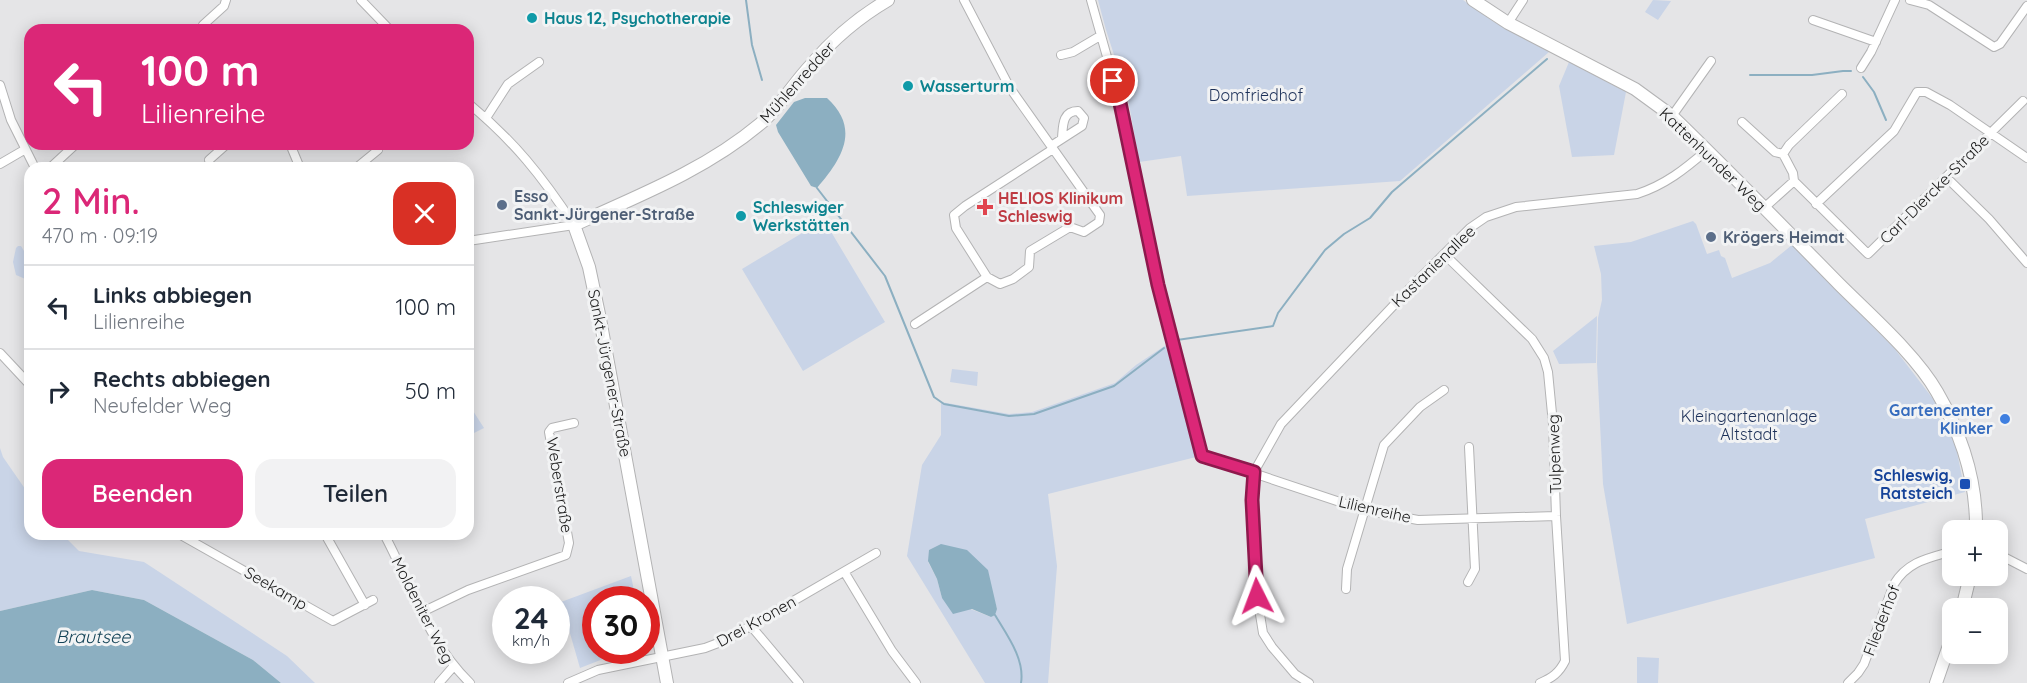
<!DOCTYPE html>
<html lang="de">
<meta charset="utf-8">
<style>
body{margin:0;font-family:Quicksand,sans-serif;background:#f2f2f3;color:#1f2937;height:100vh;display:flex;flex-direction:column;font-size:22px;white-space:nowrap}
*{box-sizing:border-box;margin:0}
p{font-size:20px;color:#747a83}
.icon{flex:none;width:33px;height:33px;fill:none;stroke:currentColor;stroke-width:2;stroke-linecap:round;stroke-linejoin:round}
.map{position:relative;flex:1;overflow:hidden}
.details{position:absolute;left:24px;top:162px;width:450px;height:378px;display:flex;flex-direction:column;background:#fff;border-radius:18px;box-shadow:0 3px 15px #0003}
.details>*{flex:none}
.top-card{position:absolute;left:24px;top:24px;width:450px;height:126px;border-radius:18px;box-shadow:0 3px 15px #0003;background:#db2777;color:#fff;overflow:hidden}
.fabs{position:absolute;left:1942px;top:520px;display:grid;gap:12px}
.fabs a{display:grid;place-items:center;width:66px;height:66px;border-radius:12px;background:#fff;box-shadow:0 3px 15px #0003;font-size:30px}
.speed{position:absolute;left:492px;top:586px;display:flex;gap:12px;font-size:30px;font-weight:700;text-align:center}
.speed>*{display:grid;place-content:center;width:78px;height:78px;border-radius:50%;background:#fff;box-shadow:0 3px 15px #0003;line-height:1}
.speed small{font-size:15px;font-weight:400}
.speed .limit{border:9px solid #d22;background:#fff;color:#111}
.pin{position:absolute;display:grid;place-items:center;width:51px;height:51px;color:#fff;margin:-26px;border:3px solid #fff;border-radius:50%;box-shadow:0 2px 6px #0007}
.me{position:absolute;width:66px;margin:-33px;rotate:357deg;stroke-linejoin:round;filter:drop-shadow(0 0 4px #0008)}
.turn{display:flex;align-items:center;gap:21px;height:126px;padding:0 18px;font-size:27px}
.turn .icon{width:78px;height:78px;stroke-width:2.5}
.turn b{display:block;font-size:42px;line-height:51px}
.round{display:grid;place-items:center;flex:none;width:63px;height:63px;border-radius:18px;background:#f2f2f3}
.overview{display:flex;align-items:center;justify-content:space-between;height:102px;padding:0 18px}
h1{font-size:36px;font-weight:600;line-height:45px;color:#db2777}
.primary-button{display:flex;gap:12px;margin-top:auto;padding:12px 18px}
.primary-button a{flex:1;height:69px;border-radius:18px;background:#db2777;color:#fff;font-size:24px;font-weight:600;line-height:69px;text-align:center}
.primary-button a+a{background:#f2f2f3;color:#1f2937}
ul{padding:0;list-style:none}
li{display:flex;align-items:center;gap:18px;height:84px;padding:0 18px;border-top:2px solid #e0e1e3}
li div{flex:1}
li b{display:block;font-size:22px}
li em{font-style:normal}
.map>svg:first-child{display:block}
.green{fill:#c9d4e7;fill-rule:evenodd}
.water{fill:#8cafc1}
.lines{fill:none;stroke-linecap:round;stroke-linejoin:round}
.stream{stroke:#8cafc1;stroke-width:2}
.street-casing{stroke:#b3b3b4;stroke-width:10}
.secondary-casing{stroke:#b3b3b4;stroke-width:14}
.street{stroke:#fff;stroke-width:8}
.secondary{stroke:#fff;stroke-width:12}
.route-casing{stroke:#8e194d;stroke-width:15}
.route{stroke:#db2777;stroke-width:10}
.culture-dot{fill:#0f9aa8;stroke:#f2f3f4;stroke-width:2}
.service-dot{fill:#5c6f8a;stroke:#f2f3f4;stroke-width:2}
.health-dot{fill:#e0444e;stroke:#f2f3f4;stroke-width:2}
.shop-dot{fill:#3f7fe0;stroke:#f2f3f4;stroke-width:2}
.transit-dot{fill:#1a4fb4;stroke:#f2f3f4;stroke-width:2}
.labels{text-anchor:middle;stroke-width:6;stroke-linejoin:round;paint-order:stroke}
.culture-label{font-size:16px;font-weight:bold;fill:#0d838f;stroke:#f2f3f4;text-anchor:start}
.street-label{font-size:16px;fill:#1a1a1a;stroke:#f2f3f4}
.park-label{font-size:16px;fill:#1d3159;stroke:#f2f3f4}
.service-label{font-size:16px;font-weight:bold;fill:#4e5e75;stroke:#f2f3f4;text-anchor:start}
.health-label{font-size:16px;font-weight:bold;fill:#be3a42;stroke:#f2f3f4;text-anchor:start}
.shop-label{font-size:16px;font-weight:bold;fill:#366cbe;stroke:#f2f3f4;text-anchor:end}
.transit-label{font-size:16px;font-weight:bold;fill:#164399;stroke:#f2f3f4;text-anchor:end}
.water-label{font-size:18px;font-style:italic;fill:#134357;stroke:#f2f3f4}
</style>
<div class="map">
<svg width="2027" height="683" viewBox="0 0 2027 683">
<rect width="100%" height="100%" fill="#e5e5e7"/>
<path class="green" d="M1098,0h365l31,22 55,30 -149,129 -213,15 -6,-40 -42,6 -11,-64 -22,-68z
M1653,0l18,1 -13,19 -13,-8z
M1569,62l57,30 -12,63 -42,2 -13,-71z
M824,220l61,102 -82,49 -61,-102z
M1693,221l3,3 11,30 12,-4 2,6 4,2 7,20 38,-15 22,-18 102,103 43,56 19,43 9,45 -100,27 10,39 -248,66 -24,-140 -6,-121 1,-45 4,-18 -1,-26 -7,-28 37,-4z
M18,246h3l9,15v20l-14,-6 -3,-13 3,-14z
M1597,316l-1,47 -37,1 -6,-13z
M1166,345l30,112 -148,37 9,72 -9,117h-63l-78,-127 15,-91 19,-30v-33l68,12 23,-2 83,-29 21,-18zM928,562l64,30 5,17 -6,8 -49,-19 -5,-19z
M952,369l26,3 -1,14 -27,-4z
M468,403l16,25 -16,8z
M0,448l3,9 27,39v38h32l17,17 65,11 143,94 28,27h-34l-28,-23 -109,-60 -52,-10 -92,21z
M631,576l5,24h-40v51l42,1 -35,7 -23,9 -19,-66z
M1637,657l22,1 -1,25h-21z"/>
<path class="water" d="M805,98h22c34,31 15,61 -10,90l-6,-2 -33,-54 -2,-7 18,-23z
M941,544l26,6 21,20 9,39 -2,6 -4,2 -19,-8 -19,5 -11,-16 -5,-19 -9,-18 1,-11z
M92,590l52,10 109,60 28,23h-281v-72z"/>
<g class="lines">
<path class="stream" d="M746,0l6,45 10,35
M1750,75h62l31,-4h8
M1863,77l11,15 12,28
M817,188l68,88 49,121 10,7 65,12 25,-2 80,-28 50,-38
M1177,340l96,-14 5,-13 47,-63 19,-16 26,-16 22,-26 155,-133
M995,615c12,20 30,44 26,68"/>
<defs>
<path id="street" d="M361,0l29,30
M964,0l46,88 90,127 -1,7 -15,10 -14,-5 -40,24 -1,16 -16,12 -13,5 -13,-7 -31,-49 -2,-13 11,-9 88,-57
M1091,0l29,103 38,182 44,171 162,54 54,10 138,-4
M1910,0l19,5 65,42 6,-3 27,-38
M1813,20l63,22
M1508,23l15,-23
M207,30l-4,-5 21,-19 2,-6
M1061,55l12,-3 27,-16
M1861,68l10,-16 24,-52
M0,85l11,35 24,48
M468,103c46,38 74,73 106,122l-106,16
M1672,116l39,-55
M486,118l22,-34 31,-22
M1742,122l33,30 8,2
M290,144l10,24
M1051,146l31,-20 2,-8 -6,-7c-16,0 -15,15 -16,27
M209,160l18,-16
M0,164l24,-14
M50,168l26,-24
M356,168l22,-18
M1946,177l43,42 38,44
M1794,181l74,73 155,-153
M1816,204l78,-73 23,-39h9l24,13 77,53
M1764,208l30,-27 -1,-8 -10,-19 6,-9 53,-51
M1444,254l88,85 12,19 4,14 5,52 3,92 9,145c-6,12 -13,17 -25,22
M915,324l72,-47
M0,353l30,32
M179,534l154,87 40,-21
M325,534l40,71
M384,534c27,50 44,109 86,149
M1998,554l29,15
M845,573l47,78 24,32
M1468,582l7,-13 -6,-122
M1346,589l1,-20 37,-124 36,-38 24,-17
M422,612l46,-22 98,-35 3,-12 -20,-111 3,-4 22,-5
M751,626l48,57
M439,683l14,-16
M568,683l30,-13 107,-22 21,-8 150,-87
M1309,683l-14,-9 -23,-27 -9,-14 -6,-37 -5,-96 2,-28 27,-48 131,-138 58,-58 16,-11 30,-10 121,-13c28,-9 48,-25 70,-44
M1848,683l10,-10 6,-9 30,-80c14,-23 35,-26 59,-33"/>
<path id="secondary" d="M1473,0l35,23 127,66 37,27c57,55 112,112 167,168 31,31 77,71 98,108 25,43 40,90 39,139
M1962,609l8,-33
M667,683l-67,-364 -11,-52 -15,-42c64,-29 131,-55 186,-101 20,-17 33,-40 51,-59 22,-26 48,-48 77,-65
M1936,683l17,-49"/>
</defs>
<use href="#street" class="street-casing"/>
<use href="#secondary" class="secondary-casing"/>
<use href="#street" class="street"/>
<use href="#secondary" class="secondary"/>
</g>
<g class="lines">
<defs>
<path id="route" d="M1113,81l7,22 38,182 44,171 52,16 -2,28 5,96"/>
</defs>
<use href="#route" class="route-casing"/>
<use href="#route" class="route"/>
</g>
<g class="culture-dot">
<circle cx="532" cy="18" r="6"/>
<circle cx="908" cy="86" r="6"/>
<circle cx="741" cy="216" r="6"/>
</g>
<g class="service-dot">
<circle cx="502" cy="205" r="6"/>
<circle cx="1711" cy="237" r="6"/>
</g>
<path class="health-dot" d="M982 198h6v6h6v6h-6v6h-6v-6h-6v-6h6z"/>
<circle class="shop-dot" cx="2005" cy="419" r="6"/>
<rect class="transit-dot" x="1959" y="478" width="12" height="12" rx="3"/>
<g class="labels">
<g class="culture-label">
<text x="544" y="24">Haus 12, Psychotherapie</text>
<text x="920" y="92">Wasserturm</text>
<text x="753" y="213">Schleswiger<tspan x="753" dy="18">Werkstätten</tspan></text>
</g>
<g class="street-label">
<text transform="translate(797 82) rotate(-48)" y="6">Mühlenredder</text>
<text transform="translate(1713 159) rotate(44)" y="6">Kattenhunder Weg</text>
<text transform="translate(1934 189) rotate(-45)" y="6">Carl-Diercke-Straße</text>
<text transform="translate(1433 266) rotate(-44)" y="6">Kastanienallee</text>
<text transform="translate(610 373) rotate(79)" y="6">Sankt-Jürgener-Straße</text>
<text transform="translate(1554 454) rotate(-92)" y="6">Tulpenweg</text>
<text transform="translate(560 485) rotate(81)" y="6">Weberstraße</text>
<text transform="translate(1375 509) rotate(13)" y="6">Lilienreihe</text>
<text transform="translate(276 588) rotate(30)" y="6">Seekamp</text>
<text transform="translate(423 610) rotate(63)" y="6">Moldeniter Weg</text>
<text transform="translate(1881 620) rotate(-69)" y="6">Fliederhof</text>
<text transform="translate(756 621) rotate(-29)" y="6">Drei Kronen</text>
</g>
<g class="park-label">
<text x="1256" y="101">Domfriedhof</text>
<text x="1749" y="422">Kleingartenanlage<tspan x="1749" dy="18">Altstadt</tspan></text>
</g>
<g class="service-label">
<text x="514" y="202">Esso<tspan x="514" dy="18">Sankt-Jürgener-Straße</tspan></text>
<text x="1723" y="243">Krögers Heimat</text>
</g>
<g class="health-label">
<text x="998" y="204">HELIOS Klinikum<tspan x="998" dy="18">Schleswig</tspan></text>
</g>
<g class="shop-label">
<text x="1993" y="416">Gartencenter<tspan x="1993" dy="18">Klinker</tspan></text>
</g>
<g class="transit-label">
<text x="1953" y="481">Schleswig,<tspan x="1953" dy="18">Ratsteich</tspan></text>
</g>
<g class="water-label">
<text x="93" y="643">Brautsee</text>
</g>
</g>
</svg>
<div class="fabs">
<a>+</a>
<a>−</a>
</div>
<div class="speed"><div>24<small>km/h</small></div><div class="limit">30</div></div>
<div class="pin" style="left:1113px;top:81px;background:#d93025"><svg class="icon" aria-label="arrive" viewBox="0 0 24 24"><path d="M6 21V4h12l-3 4 3 4H6"/></svg></div>
<svg class="me" style="left:1257px;top:596px" viewBox="-20 -20 40 40"><path d="M0-17L14 15 0 8-14 15z" fill="#db2777" stroke="#fff" stroke-width="4"/></svg>
<div class="top-card">
<div class="turn"><svg class="icon" aria-label="left" viewBox="0 0 24 24"><path d="M17 20v-9H6M10 6l-5 5 5 5"/></svg><div><b>100 m</b>Lilienreihe</div></div>
</div>
<section class="details">
<div class="overview"><div><h1>2 Min.</h1><p>470 m · 09:19</p></div><a class="round" style="background:#d93025;color:#fff"><svg class="icon" aria-label="close" viewBox="0 0 24 24"><path d="M6 6l12 12M18 6L6 18"/></svg></a></div>
<ul>
<li><svg class="icon" aria-label="left" viewBox="0 0 24 24"><path d="M17 20v-9H6M10 6l-5 5 5 5"/></svg><div><b>Links abbiegen</b><p>Lilienreihe</p></div><em>100 m</em></li>
<li><svg class="icon" aria-label="right" viewBox="0 0 24 24"><path d="M7 20v-9h11M14 6l5 5-5 5"/></svg><div><b>Rechts abbiegen</b><p>Neufelder Weg</p></div><em>50 m</em></li>
</ul>
<div class="primary-button"><a>Beenden</a><a>Teilen</a></div>
</section>
</div>
